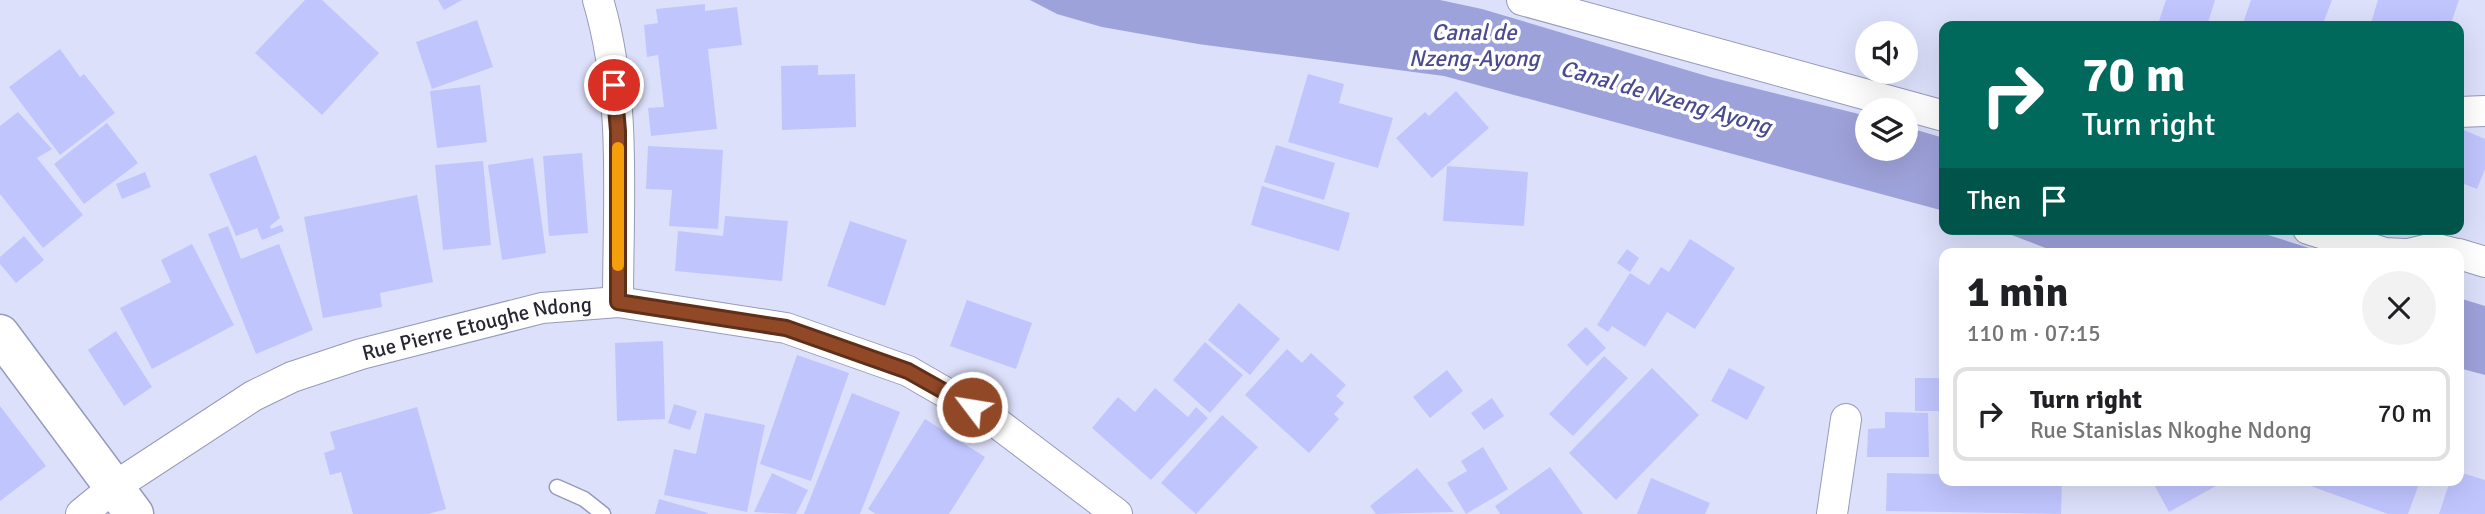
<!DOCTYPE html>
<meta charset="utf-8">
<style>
body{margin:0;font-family:Signika,sans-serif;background:#f2f2f2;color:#202124;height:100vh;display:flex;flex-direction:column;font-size:26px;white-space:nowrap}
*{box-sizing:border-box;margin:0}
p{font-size:23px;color:#757577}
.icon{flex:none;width:38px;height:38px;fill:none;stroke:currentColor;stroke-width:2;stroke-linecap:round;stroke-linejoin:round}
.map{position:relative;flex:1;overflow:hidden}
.details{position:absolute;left:1939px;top:248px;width:525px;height:238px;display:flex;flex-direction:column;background:#fff;border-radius:14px;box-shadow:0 7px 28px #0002}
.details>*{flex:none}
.guide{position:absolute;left:1939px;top:21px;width:525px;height:214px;border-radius:14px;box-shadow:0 7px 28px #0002;background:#00695c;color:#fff;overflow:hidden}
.controls{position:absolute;left:1855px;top:21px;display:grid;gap:14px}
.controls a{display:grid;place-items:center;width:63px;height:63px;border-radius:50%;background:#fff;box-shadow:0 7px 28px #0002;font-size:35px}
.pin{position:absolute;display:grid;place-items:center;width:60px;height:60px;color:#fff;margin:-30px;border:4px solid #fff;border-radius:50%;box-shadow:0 2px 7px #0007}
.me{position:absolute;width:77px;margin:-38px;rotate:301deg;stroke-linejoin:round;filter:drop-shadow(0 0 5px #0008)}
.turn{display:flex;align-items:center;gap:24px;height:147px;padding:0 28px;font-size:32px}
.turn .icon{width:91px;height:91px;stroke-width:2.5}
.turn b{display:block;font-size:49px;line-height:60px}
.then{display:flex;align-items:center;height:66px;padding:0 28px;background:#0003;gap:14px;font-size:26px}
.round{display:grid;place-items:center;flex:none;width:74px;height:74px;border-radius:37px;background:#f2f2f2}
.headline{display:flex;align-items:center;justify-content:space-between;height:119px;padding:0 28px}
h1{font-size:42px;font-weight:700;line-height:52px}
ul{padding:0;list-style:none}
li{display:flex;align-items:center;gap:21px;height:94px;margin:0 14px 10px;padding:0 14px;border:4px solid #e0e0e0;border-radius:14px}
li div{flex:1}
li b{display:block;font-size:26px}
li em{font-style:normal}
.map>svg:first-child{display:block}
.water{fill:#9ea2da}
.building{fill:#c0c5fe}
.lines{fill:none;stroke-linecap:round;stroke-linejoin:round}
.service-casing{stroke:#979aba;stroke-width:17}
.minor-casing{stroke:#979aba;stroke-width:32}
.secondary-casing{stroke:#979aba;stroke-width:41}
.service{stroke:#fff;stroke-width:14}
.minor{stroke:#fff;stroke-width:30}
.secondary{stroke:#fff;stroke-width:38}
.route-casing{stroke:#5e2f19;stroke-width:18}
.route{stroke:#904826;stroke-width:12}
.slow{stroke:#f59e0b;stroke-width:12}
.labels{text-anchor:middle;stroke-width:7;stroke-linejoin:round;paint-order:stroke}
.street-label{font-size:21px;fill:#262733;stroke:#fff}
.water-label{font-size:23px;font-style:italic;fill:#4a4b90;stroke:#fff}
</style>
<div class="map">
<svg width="2485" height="514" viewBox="0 0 2485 514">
<rect width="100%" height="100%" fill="#dde0fb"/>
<path class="water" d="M1030,0h410l42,9 228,68 157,39v33h39v-22l38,11v73l-500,-135 -246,-32 -96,-17 -45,-13z
M1996,229h253l79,25h-267z
M2459,298l26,8v69l-26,-7z"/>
<path class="building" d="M305,0h17l57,53 -57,62 -67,-62z
M438,0h24l-18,10z
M2166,0h49l-8,26 -49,-2z
M2251,0h81l-10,26h-80z
M2378,0h81l-9,26h-80z
M705,4v7l32,-4 5,38 -34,4 9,80 -66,7 -3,-28 16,-1 -6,-52 -11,2 -3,-32 14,-2 -2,-14z
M477,20l16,47 -61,22 -16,-47z
M60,49l20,28 4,-3 31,39 -55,42 -51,-68z
M818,65v10l37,-1 1,53 -74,3 -1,-64z
M1308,74l36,10 -5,19 54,15 -15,50 -90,-26z
M480,85l7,57 -50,6 -7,-57z
M1456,91l33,37 -57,50 -36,-40 29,-26 4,4z
M18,112l34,37 -15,9 46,57 -40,33 -43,-54v-68z
M107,123l31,40 -54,41 -30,-40z
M2459,128l26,11v30l-8,20 -18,-7z
M1276,145l59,18 -11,37 -60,-18z
M648,146l75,4 -5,79 -49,-3 3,-36 -26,-1z
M582,153l6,80 -39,3 -6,-80z
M256,155l24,63 -10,8 1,3 10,-4 3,6 -22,9 -5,-12 -21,8 -27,-62z
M533,158l13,95 -44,7 -14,-95z
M483,161l8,84 -48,5 -8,-85z
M1447,166l81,6 -4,54 -81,-5z
M145,172l6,15 -29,12 -6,-15z
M1262,186l88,27 -11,38 -88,-26z
M417,195l16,87 -53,11 2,14 -59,11 -19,-101z
M725,216l63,5 -6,60 -107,-10 3,-40 45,5z
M850,221l57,19 -22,66 -58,-20z
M228,226l13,33 38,-15 34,86 -57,24 -48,-120z
M24,236l20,24 -28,23 -16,-19v-7z
M1690,239l45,29 -40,61 -28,-17 -22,35 -33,-21 -4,6 -11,-7 33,-52 19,12 12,-18 8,5z
M192,244l42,81 -82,44 -32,-61 51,-26 -10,-22z
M1627,249l12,9 -9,14 -13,-9z
M967,300l65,23 -16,46 -66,-23z
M1239,303l41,36 -30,36 -42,-35z
M1586,327l20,21 -19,18 -20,-21z
M116,331l36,56 -28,19 -36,-56z
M663,341l2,78 -48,2 -2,-78z
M1205,342l38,33 -33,38 -37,-33z
M1287,349l15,14 9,-10 35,32 -10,11 8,7 -10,11 5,5 -30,34 -64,-58z
M797,355l52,18 -38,108 -51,-17z
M1604,356l24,22 -55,58 -24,-22z
M1652,368l47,47 -83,85 -47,-47z
M1729,368l36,19 -18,33 -36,-19z
M1447,370l16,21 -33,27 -17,-21z
M1915,378h29v33h-29z
M1155,388l33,29 8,-10 12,11 -57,62 -59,-52 26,-31 17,15z
M852,393l48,19 -40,102h-56z
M1492,398l12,18 -20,14 -13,-17z
M674,404l23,7 -7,19 -22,-7z
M0,406l46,60 -46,35z
M417,407l29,102 -18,5h-75l-12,-42 -11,3 -6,-22 11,-4 -5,-17z
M1885,412l43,1 1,44h-62l1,-28 17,-1z
M705,413l60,12 -18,87 -83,-17 10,-46 22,5z
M1222,415l36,32 -62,67 -35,-31z
M925,419l60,38 -36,57h-73l-8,-5z
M1483,447l25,42 -42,25 -19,-31 20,-12 -6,-10z
M1550,467l33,47h-83l-5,-8z
M1417,468l37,44 -78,2 -6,-8z
M2459,472l26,8v34h-46l11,-33h9z
M772,473l36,17 -12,24 -42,-2z
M1887,473l57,1v7h118l-1,33 -175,-3z
M1651,478l59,25 -5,11h-68z
M2152,481h73l-56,31z
M2310,481h110l-12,33h-20l-80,-29z
M659,499l49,14v1h-53z"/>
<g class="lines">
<defs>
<path id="service" d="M557,487l27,12 19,15"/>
<g id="minor">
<path d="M598,0c29,97 20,202 20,302"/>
<path d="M1522,0l422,116"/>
<path d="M2459,112l26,-1"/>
<path d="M2308,229l77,24 20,1"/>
<path d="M2408,254l25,-6 24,6"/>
<path d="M2459,254l26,8"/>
<path id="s1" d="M81,514l33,-27 139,-91 39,-19 69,-23 181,-46 76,-6 168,26 122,43 85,49 124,94"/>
<path d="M1832,514l14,-95"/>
</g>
<path id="secondary" d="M0,334l134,180"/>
</defs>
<use href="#service" class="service-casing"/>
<use href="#minor" class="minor-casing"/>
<use href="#secondary" class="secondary-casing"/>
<use href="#service" class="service"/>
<use href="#minor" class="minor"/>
<use href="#secondary" class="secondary"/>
</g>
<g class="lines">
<defs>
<path id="route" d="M614,85l4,46v171l168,26 122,43 64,36"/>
</defs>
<use href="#route" class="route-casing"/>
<use href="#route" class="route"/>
<path class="slow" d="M618,148v117"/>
</g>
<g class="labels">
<g class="street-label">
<text dy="7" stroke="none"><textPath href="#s1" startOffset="444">Rue Pierre Etoughe Ndong</textPath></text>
</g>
<g class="water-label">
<text x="1474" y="40">Canal de<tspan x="1474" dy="26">Nzeng-Ayong</tspan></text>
<text transform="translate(1666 97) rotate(16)" y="8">Canal de Nzeng Ayong</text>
</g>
</g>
</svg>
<div class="controls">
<a><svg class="icon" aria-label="sound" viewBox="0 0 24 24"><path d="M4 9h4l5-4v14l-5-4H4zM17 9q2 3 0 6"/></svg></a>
<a><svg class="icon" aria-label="layers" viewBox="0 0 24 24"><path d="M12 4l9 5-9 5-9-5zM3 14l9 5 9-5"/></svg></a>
</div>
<div class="pin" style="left:614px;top:85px;background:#d93025"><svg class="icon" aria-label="arrive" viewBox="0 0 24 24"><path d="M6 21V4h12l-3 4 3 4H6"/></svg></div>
<svg class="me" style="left:972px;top:407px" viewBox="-20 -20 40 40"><circle r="17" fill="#904826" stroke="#fff" stroke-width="3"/><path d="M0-11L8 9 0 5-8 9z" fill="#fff"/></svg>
<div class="guide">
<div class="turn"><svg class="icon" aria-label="right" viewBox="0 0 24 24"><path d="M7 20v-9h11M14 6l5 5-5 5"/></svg><div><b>70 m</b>Turn right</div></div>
<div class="then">Then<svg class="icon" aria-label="arrive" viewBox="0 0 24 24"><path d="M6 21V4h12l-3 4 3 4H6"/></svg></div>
</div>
<section class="details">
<div class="headline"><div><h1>1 min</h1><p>110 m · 07:15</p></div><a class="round"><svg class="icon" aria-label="close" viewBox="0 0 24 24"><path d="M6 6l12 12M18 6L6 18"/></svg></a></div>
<ul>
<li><svg class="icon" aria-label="right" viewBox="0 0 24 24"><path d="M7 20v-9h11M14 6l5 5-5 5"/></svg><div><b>Turn right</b><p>Rue Stanislas Nkoghe Ndong</p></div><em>70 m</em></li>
</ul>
</section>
</div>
